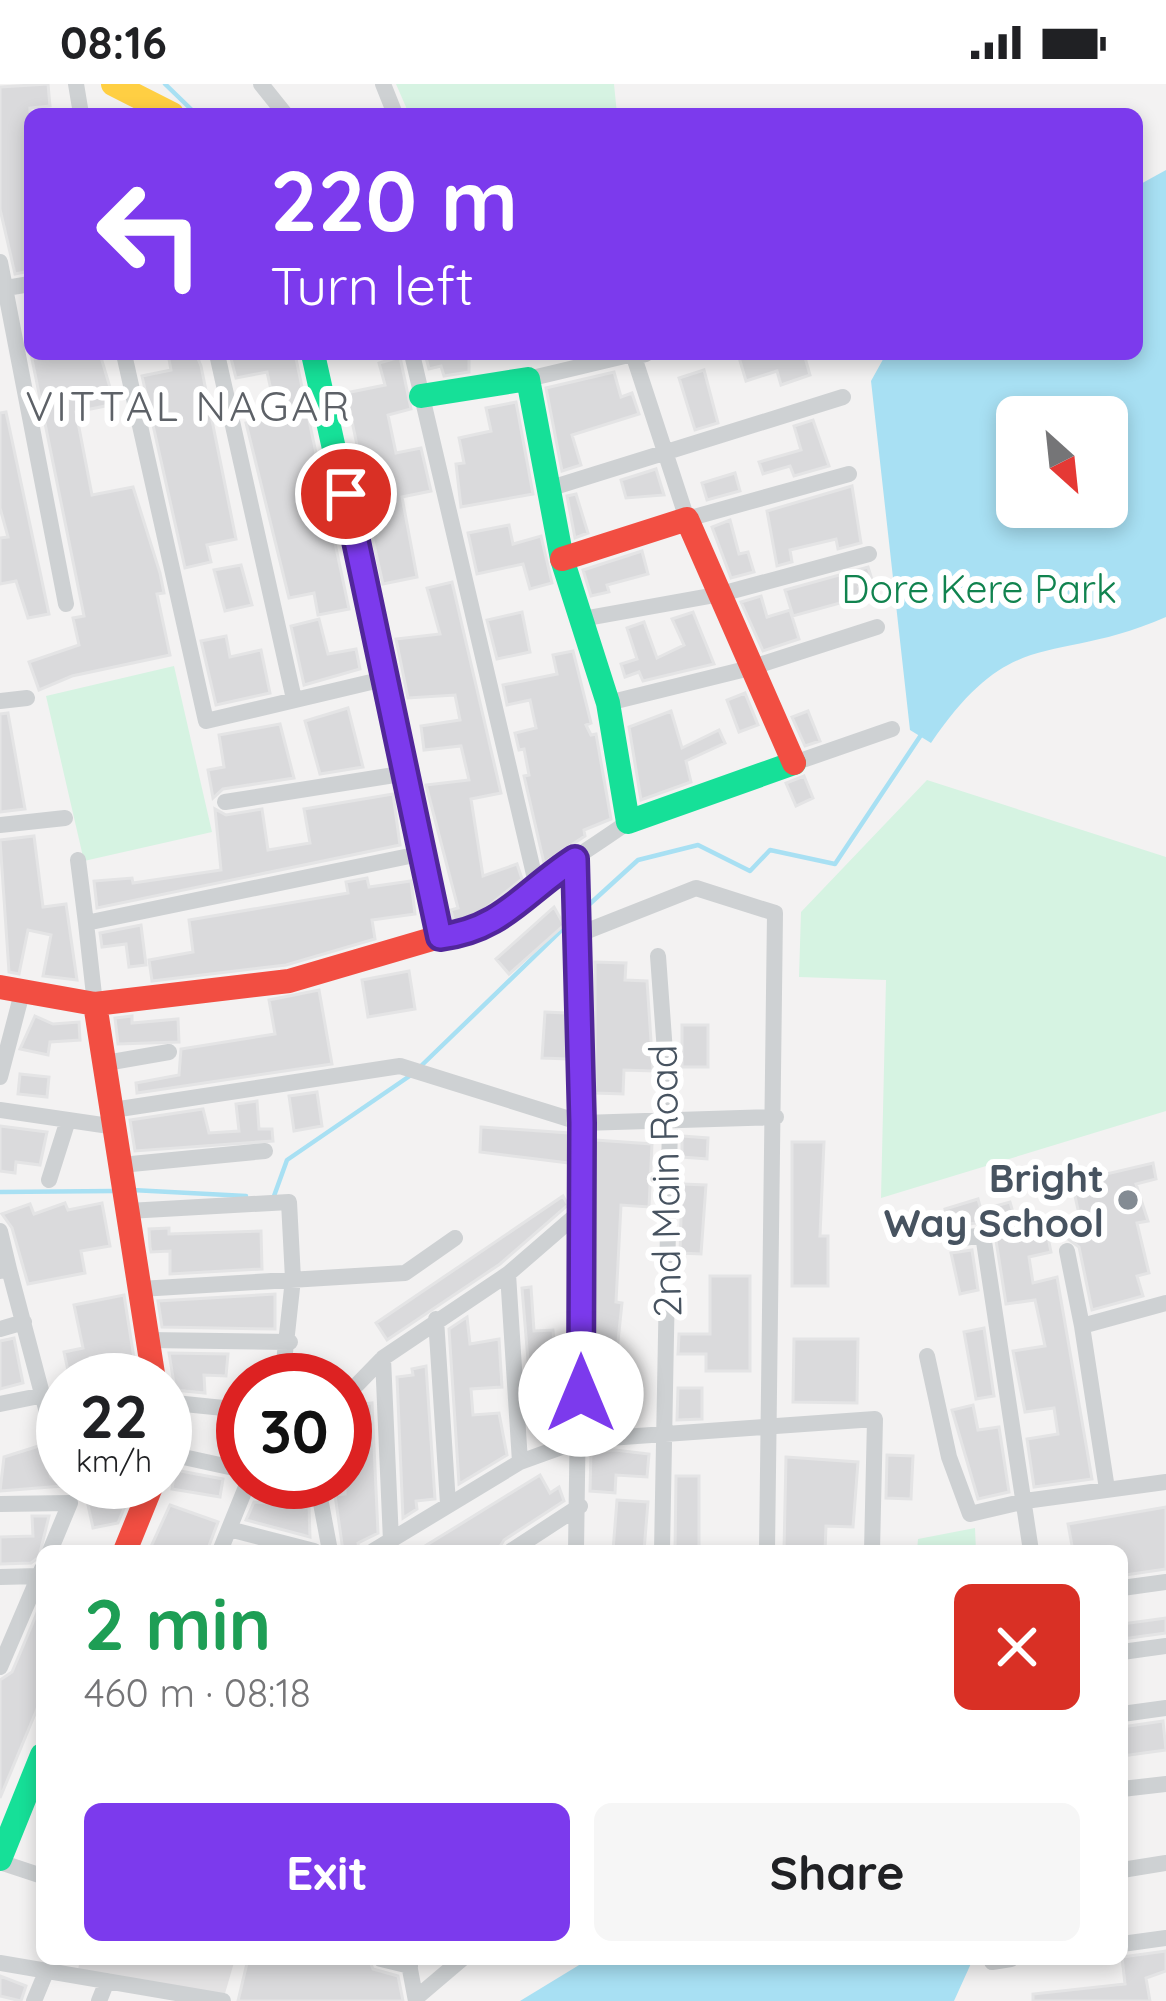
<!DOCTYPE html>
<meta charset="utf-8">
<style>
body{margin:0;font-family:Quicksand,sans-serif;background:#f6f6f6;color:#202124;height:100vh;display:flex;flex-direction:column;font-size:45px;white-space:nowrap}
*{box-sizing:border-box;margin:0}
p{font-size:39px;color:#757577}
.icon{flex:none;width:66px;height:66px;fill:none;stroke:currentColor;stroke-width:2;stroke-linecap:round;stroke-linejoin:round}
.map{position:relative;flex:1;overflow:hidden}
.panel{position:absolute;left:36px;top:1461px;width:1092px;height:420px;display:flex;flex-direction:column;background:#fff;border-radius:18px;box-shadow:0 6px 18px #0003}
.panel>*{flex:none}
.guide{position:absolute;left:24px;top:24px;width:1119px;height:252px;border-radius:18px;box-shadow:0 6px 18px #0003;background:#7c3aed;color:#fff;overflow:hidden}
.needle{width:78px;rotate:153deg}
.fabs{position:absolute;left:996px;top:312px;display:grid;gap:24px}
.fabs a{display:grid;place-items:center;width:132px;height:132px;border-radius:18px;background:#fff;box-shadow:0 6px 18px #0003;font-size:60px}
.speed{position:absolute;left:36px;top:1269px;display:flex;gap:24px;font-size:60px;font-weight:700;text-align:center}
.speed>*{display:grid;place-content:center;width:156px;height:156px;border-radius:50%;background:#fff;box-shadow:0 6px 18px #0003;line-height:1}
.speed small{font-size:30px;font-weight:400}
.speed .limit{border:18px solid #d22;background:#fff;color:#111}
.pin{position:absolute;display:grid;place-items:center;width:102px;height:102px;color:#fff;margin:-51px;border:6px solid #fff;border-radius:50%;box-shadow:0 3px 12px #0007}
.me{position:absolute;width:132px;margin:-66px;rotate:0deg;stroke-linejoin:round;filter:drop-shadow(0 0 9px #0008)}
.turn{display:flex;align-items:center;gap:42px;height:252px;padding:0 48px;font-size:54px}
.turn .icon{width:156px;height:156px;stroke-width:2.5}
.turn b{display:block;font-size:84px;line-height:102px}
.round{display:grid;place-items:center;flex:none;width:126px;height:126px;border-radius:18px;background:#f6f6f6}
.overview{display:flex;align-items:center;justify-content:space-between;height:204px;padding:0 48px}
h1{font-size:72px;font-weight:700;line-height:90px;color:#1e9e55}
.action{display:flex;gap:24px;margin-top:auto;padding:24px 48px}
.action a{flex:1;height:138px;border-radius:18px;background:#7c3aed;color:#fff;font-size:48px;font-weight:700;line-height:138px;text-align:center}
.action a+a{background:#f6f6f6;color:#202124}
.status{display:flex;justify-content:space-between;align-items:center;height:84px;padding:0 60px;background:#fff;direction:ltr}
.status svg{height:33px;fill:currentColor}
.map>svg:first-child{display:block}
.education{fill:#e4e3e4}
.green{fill:#d6f3e2}
.water{fill:#a8e0f3;fill-rule:evenodd}
.lines{fill:none;stroke-linecap:round;stroke-linejoin:round}
.stream{stroke:#a8e0f3;stroke-width:4.5}
.building{fill:#dadadc;stroke:#e4e4e5;stroke-width:3}
.street{stroke:#ced1d3;stroke-width:16}
.fast{stroke:#16e098;stroke-width:24}
.slow{stroke:#ffcf43;stroke-width:24}
.jam{stroke:#f24e42;stroke-width:24}
.route-casing{stroke:#51269a;stroke-width:30}
.route{stroke:#7c3aed;stroke-width:21}
.poi-dot{fill:#838b93;stroke:#fff;stroke-width:4.5}
.labels{text-anchor:middle;stroke-width:12;stroke-linejoin:round;paint-order:stroke}
.park-label{font-size:39px;fill:#11834f;stroke:#fff}
.poi-label{font-size:39px;font-weight:bold;fill:#475360;stroke:#fff;text-anchor:end}
.street-label{font-size:39px;fill:#475360;stroke:#fff}
.neighbourhood-label{font-size:42px;letter-spacing:3px;fill:#5d6167;stroke:#fff}
</style>
<div class="status"><b>08:16</b><svg viewBox="0 0 49 12"><path d="M0 12V9h3v3zM5 12V6h3v6zM10 12V3h3v9zM15 12V0h3v12zM26 1h20v11H26zM47 4h2v5h-2z"/></svg></div>
<div class="map">
<svg width="1166" height="1917" viewBox="0 0 1166 1917">
<rect width="100%" height="100%" fill="#f3f2f2"/>
<path class="education" d="M80,1875h155l-11,38 -146,-27z"/>
<path class="green" d="M396,0h218l3,30h-208z
M174,582l38,166 -128,29 -38,-165z
M927,696l239,77v254l-285,87 5,-218 -87,-3 2,-65z
M975,1444l1,23h-59l1,-12z"/>
<path class="water" d="M1166,86v447c-115,50 -152,5 -235,126l-21,-13 -39,-349 15,-27h251v-168zM1017,333h90v90h-90z
M589,1875h384l-19,42h-434z"/>
<g class="lines">
<path class="stream" d="M165,0l31,30
M582,827l56,-51 60,-15 52,26 20,-21 65,14 88,-132
M422,981l147,-142
M132,1106l114,6
M0,1108l114,-1
M274,1112l13,-36 127,-87"/>
</g>
<path class="building" d="M48,0l2,22 -20,2v163l-15,3 -15,-65v-122z
M31,270h69l15,50 -39,8 16,83 41,-8 27,86 4,20 -7,1 13,61 -98,21 -33,14 -10,-28 50,-17 -6,-27 11,-2z
M168,270h28l5,12 35,173 -29,6 4,17 -26,6 -43,-192 29,-6z
M230,270h65l54,255 -31,6 -4,-22 -25,5 -43,-175 31,-6 -10,-45 -31,6z
M425,270h44v18l-25,4 -3,-10 -12,3z
M738,270h66l6,21 -29,10 -4,-14 -31,10z
M400,273l11,52 -23,6 8,38 25,-5 10,43 -29,6 15,80 -34,7 -27,-119 5,-1 -15,-71 39,-8 -6,-22z
M704,286l14,53 -23,7 -16,-52z
M614,288l7,25 11,-4 7,21 -67,21 9,30 -19,6 -16,-83z
M516,318l17,92 -72,13 -5,-43 8,-1 -5,-25 32,-7 -5,-23z
M6,328l43,202 -21,4 -12,-37 -16,3v-46l8,-1 -8,-29v-95z
M813,336l16,46 -35,10 -4,-10 -27,8 -4,-12 42,-12 -7,-24z
M656,385l8,26 -38,3 -5,-18z
M735,389l5,18 -33,9 -5,-17z
M852,402l9,57 -23,6 -2,-10 -46,11 2,12 -15,4 -10,-55z
M576,410l12,39 -13,5 -8,-42z
M730,436l9,34 9,-2 6,20 -23,6 -19,-51z
M509,441l4,19 28,-8 11,47 -22,6 -7,-25 -46,10 -9,-41z
M642,467l6,23 -41,11 2,7 -18,4 -8,-26z
M241,481l11,40 -27,6 -11,-41z
M868,483l5,16 -14,4 3,10 -69,19 -8,-26z
M452,498l49,211 -30,6 12,77 34,-12 5,15 -42,34 -26,9 -3,-12 7,-2 -32,-123 43,-5 -8,-34 -37,4 -3,-24 39,-6 -5,-25 -47,3 -12,-59 44,-5 -13,-46z
M761,512l6,21 23,-7 9,29 -36,12 -22,-49z
M522,528l8,40 -33,7 -10,-39z
M693,528l21,52 -71,17 -4,-9 -14,5 -4,-13 16,-5 -10,-31 17,-6 13,36 27,-13 -12,-26z
M319,535l9,35 28,-5 4,20 -56,16 -13,-59z
M226,552l4,21 31,-7 9,43 -54,12 -15,-64z
M573,567l18,72 -5,2 5,10 5,-1 15,85 -27,11 1,6 -41,27 -20,-87 5,-1 -5,-26 -5,1 -4,-17 21,-5 -6,-28 -23,5 -4,-20 54,-11 -4,-19z
M745,609l13,32 -19,7 -12,-32z
M348,624l15,59 -43,7 -15,-53z
M671,627l11,37 37,-18 6,13 -39,18 5,21 -50,18 -12,-73z
M808,627l12,30 -15,5 -13,-29z
M8,629l17,96 -25,3v-98z
M280,640l14,54 -71,11 -10,9 -5,-28 16,-3 -5,-32z
M804,692l9,22 -17,8 -10,-23z
M393,710l7,51 -303,63 -3,-27 38,-3 1,5 88,-13 -6,-61 11,6 36,-6 6,41 42,-7 -6,-34z
M34,752l9,71 23,-3 11,76 -34,-4 8,-41 -23,-5 -9,44 -10,-2 -9,-132z
M367,794l2,9 42,-6 4,33 -43,6 3,19 -89,26 -134,16 -3,-21 44,-8 -4,-32 159,-27 -2,-11z
M554,823l10,18 -55,49 -13,-15z
M141,841l5,40 -17,2 -3,-23 -24,3 -2,-14z
M595,878l31,1 -1,17 22,1 6,90 -29,-1 -1,24 -28,-1z
M409,887l6,38 -47,8 -6,-37z
M319,906l13,74 -195,29 -1,-10 43,-8 2,-26 94,-15 -6,-34z
M545,928l21,1 2,46 -26,-1z
M35,932l18,8 26,-2 1,18 -30,2 -2,13 -28,-6z
M132,932v7l46,-4 1,23 -61,2 -3,-26z
M682,941h26v42h-26z
M20,990l29,3 -2,20 -29,-3z
M317,1008l5,34 -28,5 -5,-35z
M257,1017l2,28h13l1,12 -138,10 -5,-31 73,-11 6,24 30,-2 -3,-27z
M0,1042l47,6 -7,33 -24,-3 -1,11 -15,-2z
M481,1043l88,6v30l-89,-11z
M682,1052l26,2 -1,21 -25,-2z
M595,1056l57,4 -3,63 -28,-2 -5,97 6,1 -9,86h7l-3,36 -27,2z
M792,1058h32l-4,94h8v50h-36z
M1153,1079l3,16 -20,5 12,37 -11,2 12,50 -12,3 6,20 -51,14 -13,-63 -12,-9 -5,-14 18,-5 -8,-37z
M682,1100l24,1 -5,69 -21,-1z
M563,1112l5,9 -68,59 -113,76 -11,-17z
M978,1115l3,11 29,-8 9,31 27,-6 5,25 -22,5 4,26 24,-6 35,202 -58,8 -7,-48 31,-5 -4,-26 -29,4 -12,-61 32,-5 -10,-46 -29,4 -12,-76 -12,-6 -32,5 -5,-18z
M65,1119l3,7 34,-7 8,43 -29,5 4,22 -57,11 -16,-56 -10,-14 28,-10 4,10z
M169,1144v6l92,-3 1,38 -92,5v-23l-19,1 -1,-5 -1,-18z
M972,1166l6,40 -18,4 -9,-41z
M710,1192h40v95h-44v-17h-28l1,-20h31z
M531,1203l3,44 19,-1 8,101 -27,2 -12,-145z
M275,1210v35l-113,-2 -4,-26z
M124,1211l13,82 -67,3 -6,-28 19,-4 -9,-43z
M467,1233l3,27 29,-5 3,48 -31,2 2,26 26,-2 8,42 -48,29 -10,-155z
M984,1244l10,68 -18,3 -12,-67z
M14,1254l9,45 -23,6v-48z
M794,1255h64l-1,64 -64,-1z
M169,1269l59,1 -2,22 -22,-1 1,18 -30,-3z
M426,1282l9,133 -19,2 1,8 -14,9 -6,-141 16,-2 -1,-6z
M678,1304h24v31l-25,1z
M372,1319l6,130 -20,10 1,8h-16l-8,-56 10,-1v-75l10,-2v-12z
M973,1321l5,25 21,-3 10,65 -31,7 -26,-89z
M42,1361l9,32 12,9 -63,5 4,-34z
M615,1366l34,4 -2,23 -31,-2 -1,18 -25,-2 1,-39z
M887,1371l26,1 -2,43 -25,-1z
M786,1373l72,5 -5,65 -27,-1 -1,25h-41z
M175,1386l48,9 -3,18 -48,-8z
M540,1391l10,18 9,-6 5,14 -60,39 -6,10 -81,1z
M676,1392h23v75h-24z
M83,1398h52l-17,41 -25,5z
M617,1416l31,2 -4,49h-31z
M254,1418l55,4 1,31 -64,-17z
M170,1421l48,17 -11,29h-58z
M1166,1423v62l-41,6 -3,-24h-49l-5,-27z
M32,1432h17l-10,41 -8,6 -31,1v-27l33,-1z
M42,1517v96l-42,101v-118l12,-8z
M1166,1534v15l-44,6v-15z
M1163,1637l3,29 -44,6v-29z
M1166,1867v20l-20,7 4,23h-117v-7l92,-10 -3,-27z
M248,1875h121l4,10 25,7 5,25h-165z
M0,1892l26,10 -5,15 -21,-5z"/>
<g class="lines">
<path class="street" d="M76,0l5,30
M261,0l24,30
M383,0l12,30
M0,178l66,342
M6,204l24,-4
M124,270l82,367 182,-43
M217,270l77,345
M412,270l124,529
M646,270l-12,3 53,162 162,-45
M528,295l105,-25
M548,405l295,-92
M582,535l139,-25 148,-40
M0,617l27,-3
M608,619l142,-35 127,-41
M794,679l98,-34
M225,718l182,-29
M0,741l65,-7
M575,775l7,264 -6,428
M78,776l8,63
M577,851l119,-47 79,25 -8,638
M439,853c59,-6 60,-28 103,-57 29,-20 58,-38 86,-58
M658,872l12,165 -8,430
M95,920l-9,-81 338,-70
M106,979l63,-11
M0,993l23,-88
M0,1026l116,17
M113,1026l287,-44 182,57 194,-6
M121,1081l144,-14
M49,1096l19,-60
M128,1127l161,-9 4,77 -11,101
M0,1147l9,38
M951,1156l32,-5 48,316
M1067,1167l15,75
M0,1187l9,-2 54,204
M508,1190l12,188
M140,1205l265,-16 50,-35
M436,1235l12,185
M0,1245l24,-7
M148,1256l142,2
M927,1272l22,101 21,57 55,-13 141,-19
M383,1274l8,183
M345,1313l38,-39 125,-84 74,-64
M165,1318l78,8
M0,1320l44,-9
M165,1369l78,17
M317,1398l13,69
M1107,1405l-25,-163 84,-23
M0,1420l70,-1
M229,1445l85,22
M50,1467l20,-48
M220,1467l28,-69
M373,1467l147,-89 61,-22 294,-21 -3,132
M511,1467l69,-45
M0,1493l39,-1
M1122,1504l44,-6
M1122,1568l44,-6
M0,1583l42,-98
M1122,1630l44,-6
M1122,1705l44,-5
M0,1778l42,14
M1122,1786l44,-7
M1122,1860l44,-6
M381,1875l29,7
M408,1875l8,42
M992,1878l19,-3
M0,1879l223,38
M416,1914l46,-39
M34,1917l12,-29
M99,1917l8,-20"/>
<path class="fast" d="M313,270l96,433
M421,312l107,-17 34,180 46,144 20,119 166,-59
M0,1775l42,-104"/>
<path class="slow" d="M113,0l59,30"/>
<path class="jam" d="M562,475l125,-40 107,244
M0,903l95,17 194,-23 150,-44 -30,-150
M95,920l59,376
M125,1467l28,-69"/>
</g>
<g class="lines">
<defs>
<path id="route" d="M346,410l94,443c62,-7 85,-46 135,-78l7,264 -1,271"/>
</defs>
<use href="#route" class="route-casing"/>
<use href="#route" class="route"/>
</g>
<circle class="poi-dot" cx="1128" cy="1116" r="12"/>
<g class="labels">
<g class="park-label">
<text x="979" y="519">Dore Kere Park</text>
</g>
<g class="poi-label">
<text x="1104" y="1108">Bright<tspan x="1104" dy="45">Way School</tspan></text>
</g>
<g class="street-label">
<text transform="translate(665 1097) rotate(-91)" y="14">2nd Main Road</text>
</g>
<g class="neighbourhood-label">
<text x="189" y="337">VITTAL NAGAR</text>
</g>
</g>
</svg>
<div class="fabs">
<a><svg class="needle" viewBox="-14 -14 28 28"><path d="M0-13l5 13h-10z" fill="#e53935"/><path d="M0 13l5-13h-10z" fill="#757577"/></svg></a>
</div>
<div class="speed"><div>22<small>km/h</small></div><div class="limit">30</div></div>
<div class="pin" style="left:346px;top:410px;background:#d93025"><svg class="icon" aria-label="arrive" viewBox="0 0 24 24"><path d="M6 21V4h12l-3 4 3 4H6"/></svg></div>
<svg class="me" style="left:581px;top:1310px" viewBox="-20 -20 40 40"><circle r="19" fill="#fff"/><path d="M0-13L10 11 0 6-10 11z" fill="#7c3aed"/></svg>
<div class="guide">
<div class="turn"><svg class="icon" aria-label="left" viewBox="0 0 24 24"><path d="M17 20v-9H6M10 6l-5 5 5 5"/></svg><div><b>220 m</b>Turn left</div></div>
</div>
<section class="panel">
<div class="overview"><div><h1>2 min</h1><p>460 m · 08:18</p></div><a class="round" style="background:#d93025;color:#fff"><svg class="icon" aria-label="close" viewBox="0 0 24 24"><path d="M6 6l12 12M18 6L6 18"/></svg></a></div>
<div class="action"><a>Exit</a><a>Share</a></div>
</section>
</div>
